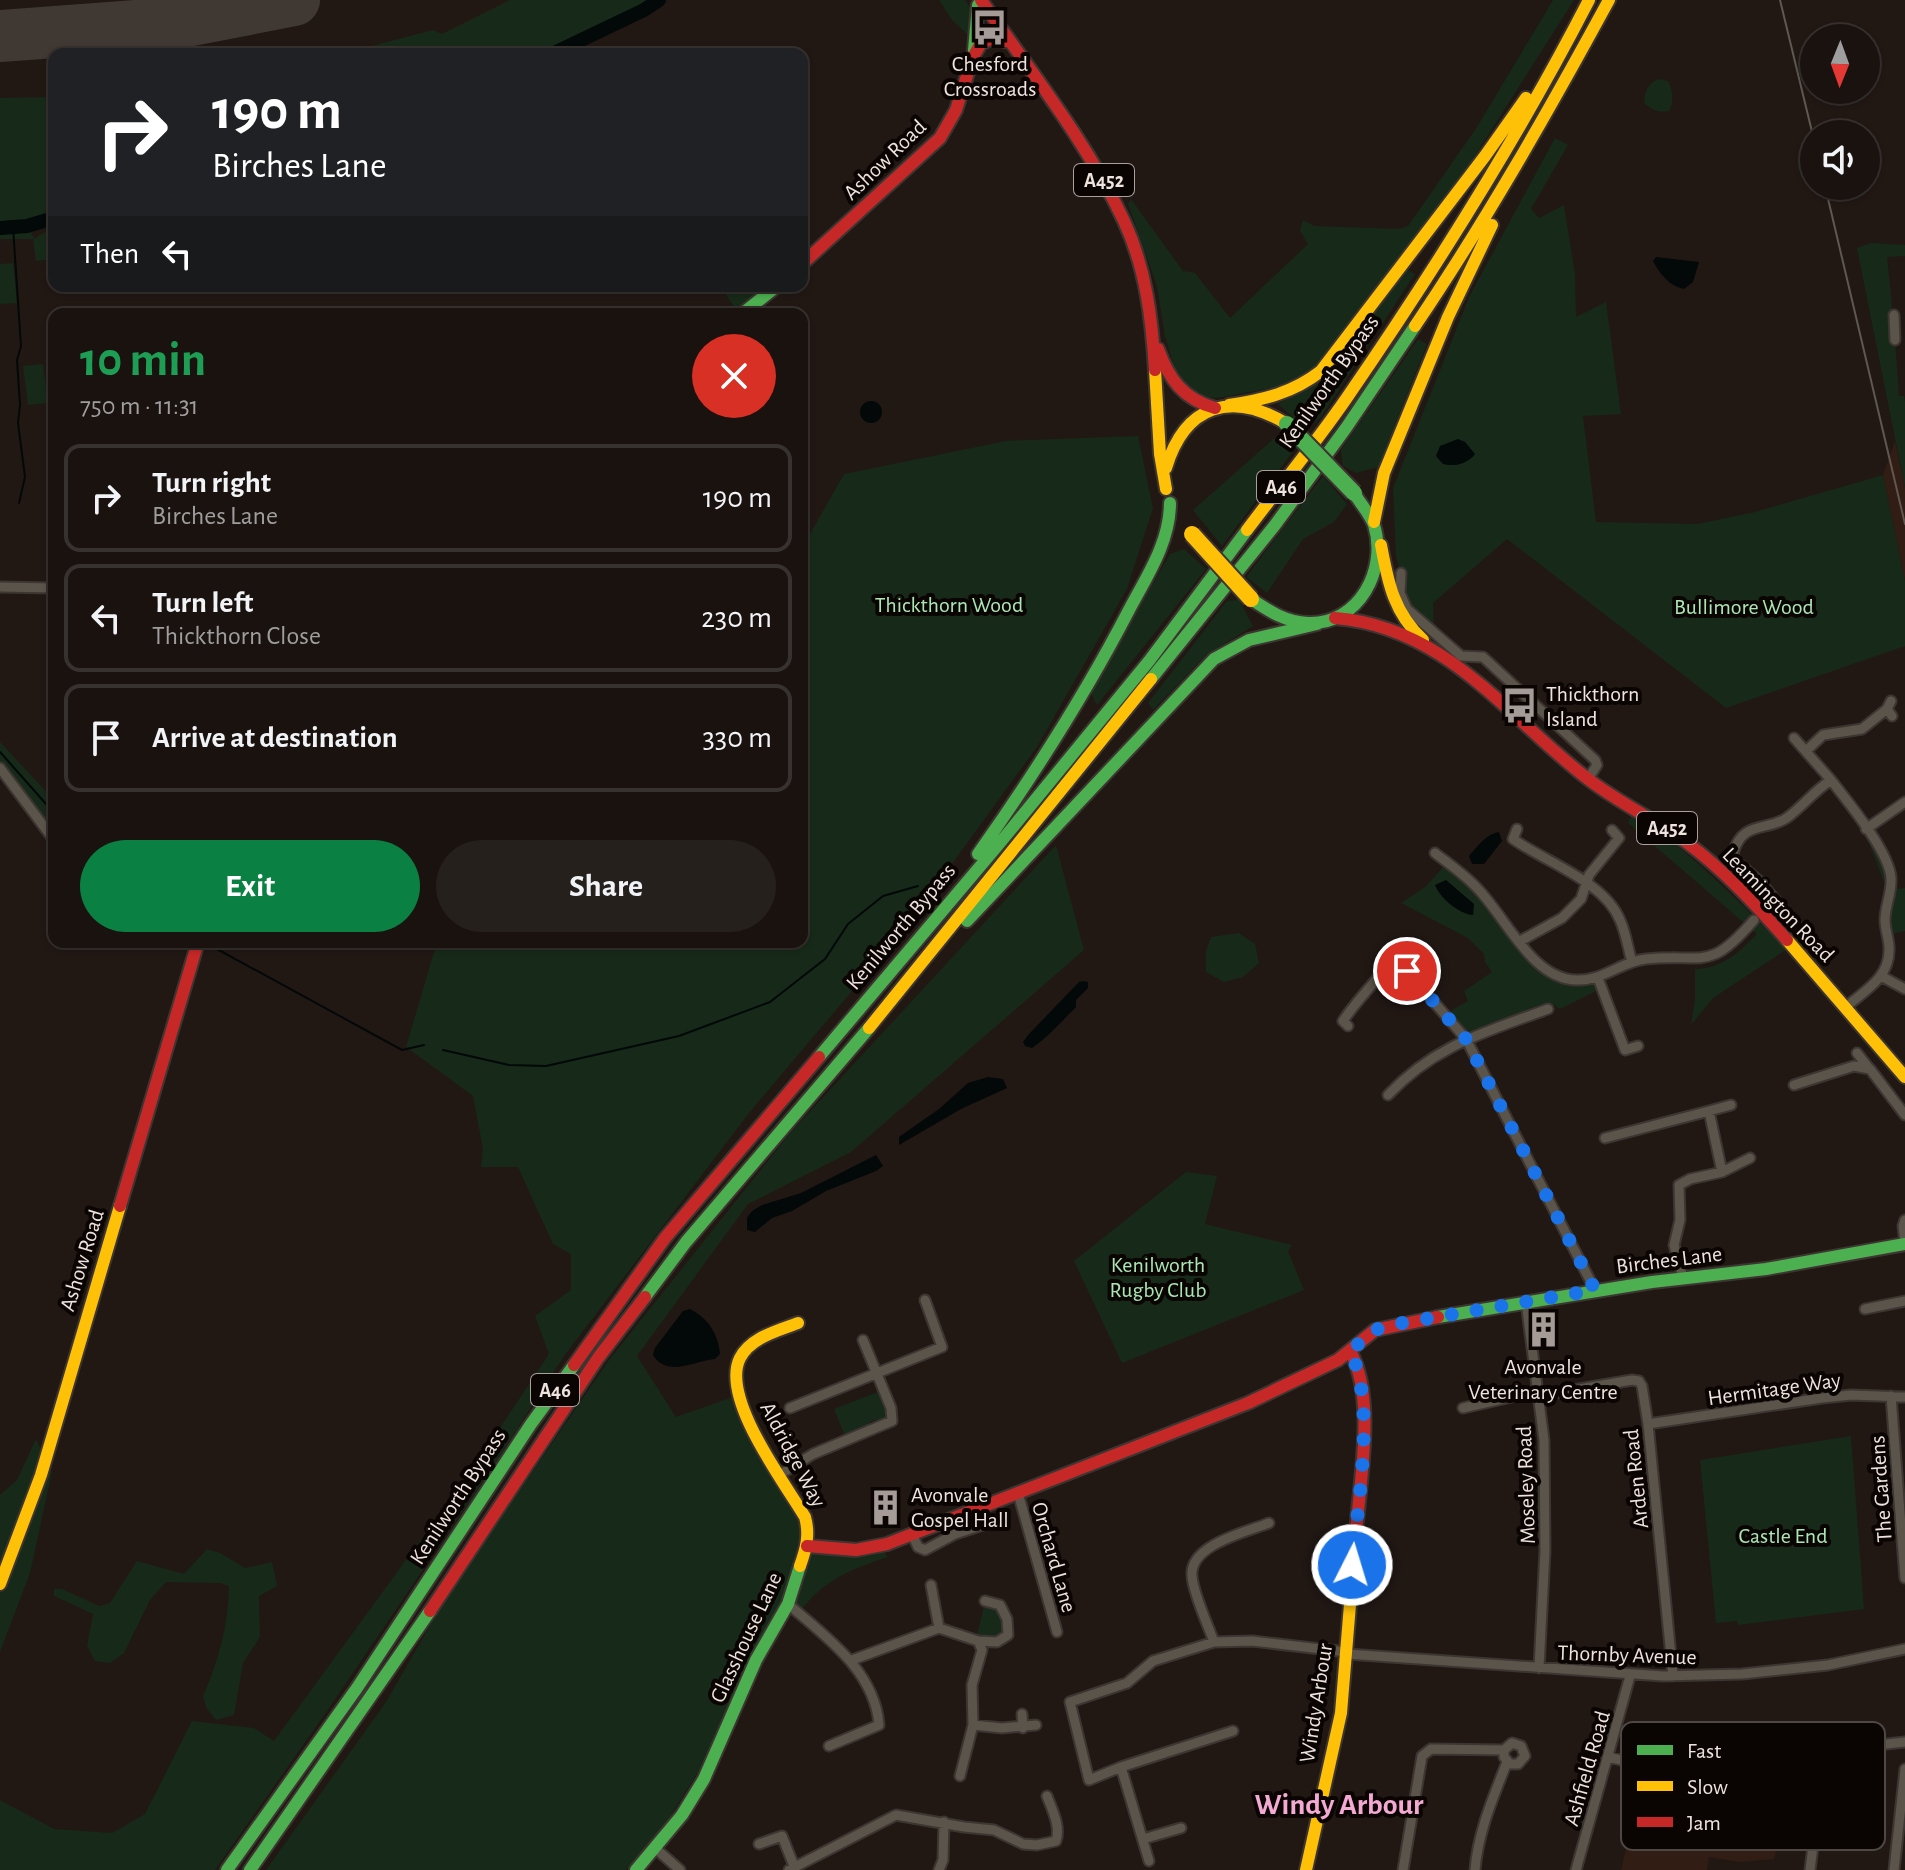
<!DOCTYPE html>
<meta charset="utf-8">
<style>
body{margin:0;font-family:"Alegreya Sans",sans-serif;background:#26201d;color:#f1f3f6;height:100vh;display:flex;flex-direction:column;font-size:30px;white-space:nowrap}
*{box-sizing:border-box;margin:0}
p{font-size:26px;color:#9f9e9e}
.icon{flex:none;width:44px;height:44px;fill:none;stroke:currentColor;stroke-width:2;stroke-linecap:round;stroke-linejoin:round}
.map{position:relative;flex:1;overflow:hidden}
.drawer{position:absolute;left:48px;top:308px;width:760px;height:640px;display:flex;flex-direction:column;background:#19120f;border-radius:16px;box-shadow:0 2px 6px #0004,0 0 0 2px #37322f}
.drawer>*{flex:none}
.hud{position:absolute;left:48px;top:48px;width:760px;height:244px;border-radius:16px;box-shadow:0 2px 6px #0004,0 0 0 2px #37322f;background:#202124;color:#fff;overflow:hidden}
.needle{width:52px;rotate:181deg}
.controls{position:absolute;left:1800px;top:24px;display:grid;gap:16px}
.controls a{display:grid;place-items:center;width:80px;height:80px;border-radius:50%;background:#19120f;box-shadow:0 2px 6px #0004,0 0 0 2px #37322f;font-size:40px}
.pin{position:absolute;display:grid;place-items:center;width:68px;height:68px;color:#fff;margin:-34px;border:4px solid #fff;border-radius:50%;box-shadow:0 2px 8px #0007}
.me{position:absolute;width:88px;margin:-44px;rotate:5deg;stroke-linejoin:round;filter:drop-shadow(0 0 6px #0008)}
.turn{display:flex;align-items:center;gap:28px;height:168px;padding:0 32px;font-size:36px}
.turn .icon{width:104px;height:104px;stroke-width:2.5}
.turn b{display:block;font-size:56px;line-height:68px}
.then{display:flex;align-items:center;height:76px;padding:0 32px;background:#0003;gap:16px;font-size:30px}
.round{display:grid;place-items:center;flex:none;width:84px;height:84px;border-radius:42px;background:#26201d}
.summary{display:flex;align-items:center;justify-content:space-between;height:136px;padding:0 32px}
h1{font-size:48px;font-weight:700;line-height:60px;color:#1e9e55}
.cta{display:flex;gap:16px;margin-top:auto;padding:16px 32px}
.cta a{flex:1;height:92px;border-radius:48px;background:#0b8043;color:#fff;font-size:32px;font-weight:700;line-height:92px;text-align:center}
.cta a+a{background:#26201d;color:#f1f3f6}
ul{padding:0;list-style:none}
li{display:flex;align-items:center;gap:24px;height:108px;margin:0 16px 12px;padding:0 16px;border:4px solid #37322f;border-radius:16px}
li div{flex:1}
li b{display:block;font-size:30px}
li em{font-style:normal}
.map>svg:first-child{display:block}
.built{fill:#311d13}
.green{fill:#172919}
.water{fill:#030809}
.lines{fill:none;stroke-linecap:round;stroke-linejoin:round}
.stream{stroke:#030809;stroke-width:2}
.river{stroke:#030809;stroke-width:14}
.runway{stroke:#403832;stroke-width:52}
.street-casing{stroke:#3d3531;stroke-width:13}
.fast-casing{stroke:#3d3531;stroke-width:16}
.slow-casing{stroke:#3d3531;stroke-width:16}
.jam-casing{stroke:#3d3531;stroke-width:16}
.street{stroke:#5b544a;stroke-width:9}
.fast{stroke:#4caf50;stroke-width:12}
.slow{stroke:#ffc107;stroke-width:12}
.jam{stroke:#c62828;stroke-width:12}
.rail{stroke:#5e5851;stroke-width:2}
.fast-bridge-casing{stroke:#3d3531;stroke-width:20;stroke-linecap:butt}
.slow-bridge-casing{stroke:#3d3531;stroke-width:20;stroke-linecap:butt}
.fast-bridge{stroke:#4caf50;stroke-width:16}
.slow-bridge{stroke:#ffc107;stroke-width:16}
.route{stroke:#1a73e8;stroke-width:14;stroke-dasharray:0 25.2}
.labels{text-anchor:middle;stroke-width:8;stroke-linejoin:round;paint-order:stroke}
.shield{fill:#0a0503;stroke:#aaa09c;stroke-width:2}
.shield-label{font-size:20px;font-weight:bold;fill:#eee3dd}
.poi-label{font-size:22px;fill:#eee3dd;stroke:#0a0503}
.street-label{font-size:22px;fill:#eee3dd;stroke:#0a0503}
.park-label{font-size:22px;fill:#abe7b4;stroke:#0a0503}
.district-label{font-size:30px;font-weight:bold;fill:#f3a9d2;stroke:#0a0503}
.key{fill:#0a0503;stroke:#4e4844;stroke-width:2}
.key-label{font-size:22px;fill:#eee3dd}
</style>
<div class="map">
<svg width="1905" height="1870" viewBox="0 0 1905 1870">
<rect width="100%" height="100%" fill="#211814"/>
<path class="built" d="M1895,441l10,47v93l-22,-106z
M1772,1757l6,86 -4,16 -34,3 -31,-5 -2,13h-86l26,-104z"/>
<path class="green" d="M510,0h149l-15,10 -92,44h-211l92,-24 9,4z
M939,0h26l6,9 -2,27 -16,-15z
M1553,0h21l-108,170 -149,195 -28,20 -73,13 -23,-3 -14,-12 -14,-47 -8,-50 -29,-82 3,-5 52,72 12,2 35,45 78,-74 -8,-13 3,-11 11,6 85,3 9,-3 69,-99z
M1658,79l10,2c5,9 6,22 1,30 -10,2 -17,-1 -25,-8 1,-11 3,-19 14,-24z
M54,97v121l-26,8 6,13 20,-13v33l-18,2 -3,-22h-33v-141z
M1555,138l13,7 -37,64 8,9 25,-13 11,69 1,43 30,-15 15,112 -38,2 13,106 101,2 58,-12 128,-37 22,106v65l-179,62 -219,-169 -74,64 1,23 -24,-23 -14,-46 -3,-69 77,-193z
M1871,243l34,2v11l-18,1c5,45 9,92 12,139h5l1,6v86l-48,-240z
M13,263l4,40 -17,1v-40z
M1408,270l7,4 -94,143 -15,13 -28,-26 43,-23z
M720,286h45l-28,25z
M1418,339l9,5 -49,123 -22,6 -13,-7 -2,-16z
M43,364l5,39 -20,2 -5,-39z
M1279,434l15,16 -72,96 -29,-36z
M1138,436l15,72 -26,81 -90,158 -131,180 -157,186 -185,243 -66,103 -173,255 -110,156h-215v-70l54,29 58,4 33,-19 47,-93 62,7 20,13 204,-280 71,-107 -14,-38 36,-26v-36l-18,-10 -35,-77h-37l2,-18 -10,-53 -67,-49 31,-105h365v-394l42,-74 162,-33z
M1323,476l24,28 -13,18 -31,17 -36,54 -21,-16z
M1184,549l22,20 -109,136 -7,-13 80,-138z
M1239,600l14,26 -47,29 -53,55 -5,-7 79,-102z
M0,742l54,58v32l-54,-70z
M1632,813c58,37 105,88 155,136l-74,49 -22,27 4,-26v-30c28,-1 44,-17 62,-35l-129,-111z
M1867,838c14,10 23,31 19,49z
M1056,845l28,105 -233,202 -103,52 -111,152 39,61 57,-20 17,37 45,75 8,17v22l-18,53 -31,49 -56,122 -30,48 -42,50h-360l120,-168 58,-101 165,-241 182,-228z
M1446,864l29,28 33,45 37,37 11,8 12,4 3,-3 22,-1 5,8 -38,19 -6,-4 -88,34 -21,-25 23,-13 -4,-10 28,-19 -7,-10 -1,-8 -16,-16 -67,-35 24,-16z
M1905,888v43l-13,3 -1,-27 6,-18z
M1239,933l16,11 4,19 -16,14 -19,5 -18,-10v-21l5,-14z
M1186,1172l31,4 -12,48 87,21 -4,6 16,39 -182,73 -48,-102z
M878,1392l9,23 -1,3 -15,3 -6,6 -21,7 -10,-25z
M1851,1436l13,173 -126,16 -1,-4 -21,2 -16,-163z
M36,1439l16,33 -22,101 -30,79v-157l17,-15z
M807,1546h75l5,11c-37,13 -64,23 -88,56l-11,-9z
M207,1549l13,4 25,15 27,-6 5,24 -18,10 1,41 -17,26 -9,52 -18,5 -9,-11 -4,-13c16,-36 25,-70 26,-110l-9,-3 -54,-1 -16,18 -26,53 -14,10 -15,-2 -8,-15 6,-32 -39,-18v-7h8l37,17 11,-3 27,-42 47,13z
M985,1601l15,4 8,30 -11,7 -21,-2z"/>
<path class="water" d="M1656,257l43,5 -6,20 -9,7c-15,-3 -24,-15 -31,-28z
M860 412a11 11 0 1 1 22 0a11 11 0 1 1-22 0Z
M1458,439l7,3 10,12c-8,10 -20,13 -32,10l-7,-8 4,-10z
M1499,832l3,9 -18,23h-12l-3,-8c8,-9 17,-22 30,-24z
M1446,880l28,24 -1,11c-14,-1 -33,-17 -38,-30z
M1083,981l5,1v6l-12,12v7c-14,14 -29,31 -44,41l-7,-2 -2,-4 6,-8 50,-52z
M988,1077l15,2 4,9 -46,21 -62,36v-8l40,-28 29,-26z
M876,1155l7,11 -7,5 -50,20 -34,20 -20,7 -17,14 -8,-2v-12l5,-7 10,-6 39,-12z
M690,1309c18,9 28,24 30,45l-5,5c-21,2 -48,19 -62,-4l2,-7 28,-37z"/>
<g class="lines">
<path class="stream" d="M13,227l8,119 -4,14 3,45 -2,18 7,54 -6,26
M0,752l54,61
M206,943l196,107 22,-5
M443,1050l66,15 37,1 133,-30 91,-34 55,-43 23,-35 35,-28 35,-10"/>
<path class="river" d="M552,54l92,-44 15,-10
M0,228l27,-2 27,-8"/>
<path class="runway" d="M0,36l176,-13 118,-23"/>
<defs>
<path id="street" d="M1894,315l1,25
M1401,573l-1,20 7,16 54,47 22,1 112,103 2,5 -9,14
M0,587l54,1
M1891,701l-4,8 5,7
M1794,738l37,42
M1806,751l17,-16 39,-6 25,-20
M0,768l54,72
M1517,829l-4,10c32,23 91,42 107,81 6,13 8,29 12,42
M1866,829l39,-27
M1435,853c14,11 30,22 42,35 29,29 55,92 100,92 26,1 45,-19 69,-21 59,-6 62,14 108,-39
M1799,928l-38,-45 -25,-22 -3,-7c9,-35 36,-22 55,-37 15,-11 26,-26 43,-37 17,22 58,71 60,98 1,15 -6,28 -6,42 0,11 5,21 4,31 0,27 -25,40 -43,56
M1520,941l42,-23 19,-19 8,-24 30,-37 -7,-8
M1390,960l17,11 59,68 129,251
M1881,976l24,13
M1598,978l27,72 13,-4
M1348,1026l-5,-5c17,-26 41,-45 53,-73
M1857,1053l11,14
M1794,1085l60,-19 16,3 35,46
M1388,1095c47,-50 98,-63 160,-86
M1709,1111l22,-6
M1605,1138l104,-27 13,61 -32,7 -11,6 1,35 -6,25 9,33
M1722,1172l28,-14
M1905,1244l-2,-18 2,-6
M1526,1302l18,138 1,111 -6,117
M1865,1309l40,-8
M1538,1396l94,-16 7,1 3,5 6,38 25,252
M1891,1396l14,182
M790,1408l152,-61 -17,-47
M1463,1408l74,-17
M1648,1424l174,-26 29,-3 54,2
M779,1475l34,-21 79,-33 -1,-13 -28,-68
M1018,1493l39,139
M912,1534l6,13 7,3 30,-16 37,-12
M931,1585l8,43
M788,1604c37,32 87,67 91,121l-50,21
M978,1641l19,1 11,-7 -1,-16 -7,-14 -15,-4
M1214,1642c-6,-17 -21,-49 -22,-66 -3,-31 54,-44 77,-53
M1347,1654l316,22 79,-2 86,-9 77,-16
M852,1660l87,-32 39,13 4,9 -10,35 1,40 -13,51
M1022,1714l1,14
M973,1725l29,3 34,-3
M1608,1757l51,12 246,-27
M1121,1767l112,-36
M1143,1839l38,-11
M759,1844l23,-8 12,30
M655,1848l25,22
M1149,1861l-28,-94 -32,13 -19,-78 57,-19 26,-22 61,-19 38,-1 95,11
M789,1870l107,-55 68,12 30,3 29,14 14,1 19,-4c5,-15 -4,-31 -9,-45
M939,1870l4,-10 1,-38
M1403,1870l19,-114 9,-7 73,1 8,-7 9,3 4,10 -7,8h-8l-6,-7v-7
M1475,1870c3,-38 18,-72 32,-108
M1576,1870l54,-194
M1810,1870l5,-39 12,1
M1894,1870l11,-101"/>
<path id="fast" d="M974,50l4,-45
M742,314l35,-28
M1251,599c18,12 34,23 57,24 51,2 80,-54 66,-98 -4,-11 -14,-22 -20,-32
M1151,679l124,-154 71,-97 69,-102
M978,854c55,-78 107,-159 151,-244 18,-34 41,-68 41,-107
M967,921l247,-262 35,-19 68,-16
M819,1057l180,-213 150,-183 98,-131
M645,1297l41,-55 183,-214
M1438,1317l214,-35 114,-13 139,-25
M227,1870l130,-182 174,-264 43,-59
M250,1870l180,-259
M636,1870l46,-55 22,-36 52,-119 32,-56 12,-38"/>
<path id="slow" d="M1415,326c71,-105 133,-214 194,-326
M1155,370l5,84 6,35
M1229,405c34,-5 64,-12 92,-34l164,-215 41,-58
M1166,468c19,-63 65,-78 121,-44
M1374,522l10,-49 64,-156 44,-92
M1247,530c33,-44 68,-86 99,-131 88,-128 172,-261 243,-399
M1381,545c7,38 13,68 42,95
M1787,940l118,137
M869,1028l282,-349
M798,1323c-20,8 -47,14 -58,35 -20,40 45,125 65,159 5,18 1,32 -5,49
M0,1584l41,-109 79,-269
M1306,1870l35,-157 15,-181"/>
<path id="jam" d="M981,0c50,72 106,142 143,221 22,47 28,99 31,149
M802,264l138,-126 16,-28 17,-53 8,-14 12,-5 12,3
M1158,349c11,30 25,50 57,59
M1335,618c112,9 172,99 253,161 31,24 66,40 98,63 37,27 70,63 101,98
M120,1206l78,-264
M1350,1351c26,46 10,129 6,181
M574,1365l91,-127 154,-181
M807,1546l49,4 31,-6 361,-141 90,-43 37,-30 63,-13
M430,1611l168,-253 47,-61"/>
</defs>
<use href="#street" class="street-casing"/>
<use href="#fast" class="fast-casing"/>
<use href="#slow" class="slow-casing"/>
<use href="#jam" class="jam-casing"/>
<use href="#street" class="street"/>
<use href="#fast" class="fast"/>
<use href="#slow" class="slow"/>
<use href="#jam" class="jam"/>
<path class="rail" d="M1780,0l34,140
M1825,186l80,338"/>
<defs>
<path id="fast-bridge" d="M1287,424l67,69"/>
<path id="slow-bridge" d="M1192,534l59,65"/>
</defs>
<use href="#fast-bridge" class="fast-bridge-casing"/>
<use href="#slow-bridge" class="slow-bridge-casing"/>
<use href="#fast-bridge" class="fast-bridge"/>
<use href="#slow-bridge" class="slow-bridge"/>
</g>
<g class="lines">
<path class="route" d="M1352,1565c5,-59 25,-162 -2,-214l25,-21 15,-5 205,-35 -129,-251 -59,-68"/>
</g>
<defs>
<symbol id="bus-bare" viewBox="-9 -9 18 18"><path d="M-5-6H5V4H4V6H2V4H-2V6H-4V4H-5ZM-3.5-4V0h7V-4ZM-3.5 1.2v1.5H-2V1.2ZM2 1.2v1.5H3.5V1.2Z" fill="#a69c97" stroke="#0a0503" stroke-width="2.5" paint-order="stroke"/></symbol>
<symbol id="building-bare" viewBox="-9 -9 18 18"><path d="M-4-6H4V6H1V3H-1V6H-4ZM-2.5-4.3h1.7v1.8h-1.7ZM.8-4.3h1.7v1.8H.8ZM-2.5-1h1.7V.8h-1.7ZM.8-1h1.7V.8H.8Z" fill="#a69c97" stroke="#0a0503" stroke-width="2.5" paint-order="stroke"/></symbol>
</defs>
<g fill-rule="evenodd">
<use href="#bus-bare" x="964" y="2" width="51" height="51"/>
<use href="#bus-bare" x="1494" y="680" width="51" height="51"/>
<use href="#building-bare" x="1518" y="1304" width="51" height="51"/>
<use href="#building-bare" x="860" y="1482" width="51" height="51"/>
</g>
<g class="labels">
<g class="shield">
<rect x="1074" y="164" width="60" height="32" rx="6"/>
<rect x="1257" y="471" width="48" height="32" rx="6"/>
<rect x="1637" y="812" width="60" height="32" rx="6"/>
<rect x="531" y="1374" width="48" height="32" rx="6"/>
</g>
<g class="shield-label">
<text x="1104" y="187">A452</text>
<text x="1281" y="494">A46</text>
<text x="1667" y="835">A452</text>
<text x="555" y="1397">A46</text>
</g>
<g class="poi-label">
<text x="990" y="71">Chesford<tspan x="990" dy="25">Crossroads</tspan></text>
<text x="1546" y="701" text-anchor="start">Thickthorn<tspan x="1546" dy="25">Island</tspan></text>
<text x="1543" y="1374">Avonvale<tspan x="1543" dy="25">Veterinary Centre</tspan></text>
<text x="911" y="1502" text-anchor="start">Avonvale<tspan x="911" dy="25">Gospel Hall</tspan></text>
</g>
<g class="street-label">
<text transform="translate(884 159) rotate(-44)" y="8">Ashow Road</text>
<text transform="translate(1328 381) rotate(-55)" y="8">Kenilworth Bypass</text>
<text transform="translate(1779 904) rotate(46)" y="8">Leamington Road</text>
<text transform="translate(900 926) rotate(-50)" y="8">Kenilworth Bypass</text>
<text transform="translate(1669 1259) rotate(-7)" y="8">Birches Lane</text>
<text transform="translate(81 1260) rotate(-73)" y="8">Ashow Road</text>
<text transform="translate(1774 1388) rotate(-8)" y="8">Hermitage Way</text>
<text transform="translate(794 1454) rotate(62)" y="8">Aldridge Way</text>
<text transform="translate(1635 1479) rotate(-96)" y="8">Arden Road</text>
<text transform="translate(1525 1485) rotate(-92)" y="8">Moseley Road</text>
<text transform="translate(1880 1489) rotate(-94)" y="8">The Gardens</text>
<text transform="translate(457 1496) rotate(-57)" y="8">Kenilworth Bypass</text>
<text transform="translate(1055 1557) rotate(74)" y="8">Orchard Lane</text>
<text transform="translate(745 1637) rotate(-65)" y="8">Glasshouse Lane</text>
<text transform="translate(1627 1654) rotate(2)" y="8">Thornby Avenue</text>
<text transform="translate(1315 1703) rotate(-81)" y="8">Windy Arbour</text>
<text transform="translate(1586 1768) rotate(-74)" y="8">Ashfield Road</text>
</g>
<g class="park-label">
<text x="949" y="612">Thickthorn Wood</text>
<text x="1744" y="614">Bullimore Wood</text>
<text x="1158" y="1272">Kenilworth<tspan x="1158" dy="25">Rugby Club</tspan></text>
<text x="1783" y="1543">Castle End</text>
</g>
<g class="district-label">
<text x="1339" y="1814">Windy Arbour</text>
</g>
</g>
<rect x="1621" y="1722" width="264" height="128" rx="12" class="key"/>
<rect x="1637" y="1745" width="36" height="10" fill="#4caf50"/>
<rect x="1637" y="1781" width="36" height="10" fill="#ffc107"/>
<rect x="1637" y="1817" width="36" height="10" fill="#c62828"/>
<g class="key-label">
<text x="1687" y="1758">Fast</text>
<text x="1687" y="1794">Slow</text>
<text x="1687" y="1830">Jam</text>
</g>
</svg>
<div class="controls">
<a><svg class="needle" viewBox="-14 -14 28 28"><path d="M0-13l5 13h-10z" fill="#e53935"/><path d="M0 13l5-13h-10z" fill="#9f9e9e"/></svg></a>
<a><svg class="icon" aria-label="sound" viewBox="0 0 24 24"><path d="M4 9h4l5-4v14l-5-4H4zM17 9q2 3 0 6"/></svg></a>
</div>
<div class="pin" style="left:1407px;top:971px;background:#d93025"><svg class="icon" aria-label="arrive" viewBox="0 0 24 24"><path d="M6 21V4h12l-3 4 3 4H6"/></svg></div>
<svg class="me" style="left:1352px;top:1565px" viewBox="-20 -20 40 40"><circle r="17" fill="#1a73e8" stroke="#fff" stroke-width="3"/><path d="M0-11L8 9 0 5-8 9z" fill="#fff"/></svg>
<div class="hud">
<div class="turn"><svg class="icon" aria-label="right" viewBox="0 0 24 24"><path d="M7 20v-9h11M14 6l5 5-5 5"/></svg><div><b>190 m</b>Birches Lane</div></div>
<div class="then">Then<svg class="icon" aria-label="left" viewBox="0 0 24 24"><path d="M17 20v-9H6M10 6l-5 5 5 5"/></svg></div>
</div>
<section class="drawer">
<div class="summary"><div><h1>10 min</h1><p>750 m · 11:31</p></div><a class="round" style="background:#d93025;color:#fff"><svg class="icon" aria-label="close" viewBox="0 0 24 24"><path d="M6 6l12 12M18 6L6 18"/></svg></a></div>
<ul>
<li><svg class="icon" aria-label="right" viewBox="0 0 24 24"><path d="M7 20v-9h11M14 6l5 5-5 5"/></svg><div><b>Turn right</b><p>Birches Lane</p></div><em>190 m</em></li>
<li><svg class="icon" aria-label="left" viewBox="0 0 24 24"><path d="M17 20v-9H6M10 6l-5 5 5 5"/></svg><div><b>Turn left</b><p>Thickthorn Close</p></div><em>230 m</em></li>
<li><svg class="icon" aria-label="arrive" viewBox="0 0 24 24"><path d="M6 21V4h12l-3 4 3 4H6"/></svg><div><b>Arrive at destination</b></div><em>330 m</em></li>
</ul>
<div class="cta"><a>Exit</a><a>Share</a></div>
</section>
</div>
